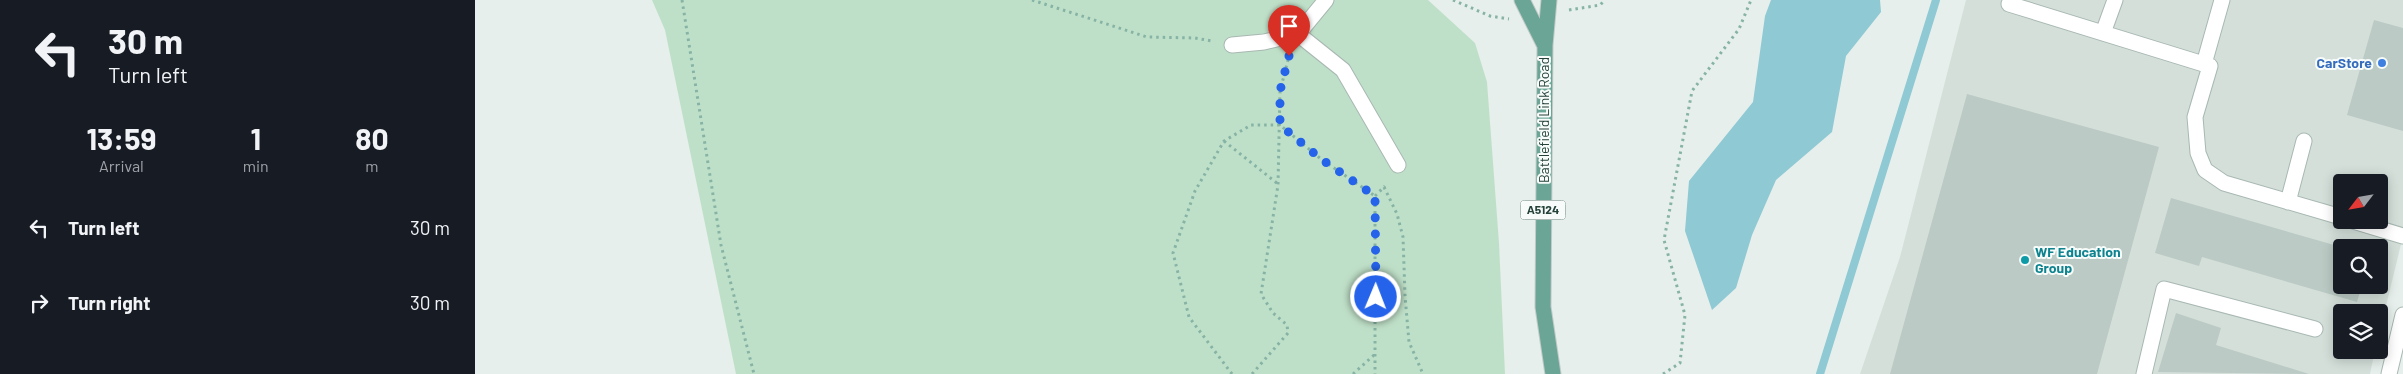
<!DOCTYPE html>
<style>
body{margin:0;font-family:Barlow,sans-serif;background:#242831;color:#f1f3f6;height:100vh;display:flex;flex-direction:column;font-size:19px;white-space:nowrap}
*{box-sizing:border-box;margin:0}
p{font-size:16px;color:#9ea1a6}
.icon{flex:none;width:28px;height:28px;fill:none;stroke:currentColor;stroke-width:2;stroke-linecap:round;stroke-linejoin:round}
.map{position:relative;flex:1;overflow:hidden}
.drawer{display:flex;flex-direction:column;background:#171b24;width:475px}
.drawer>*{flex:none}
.guide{background:#171b24;color:#f1f3f6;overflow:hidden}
.needle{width:32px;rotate:239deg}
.buttons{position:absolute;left:1858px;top:174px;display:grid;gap:10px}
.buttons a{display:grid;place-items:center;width:55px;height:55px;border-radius:5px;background:#171b24;box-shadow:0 2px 12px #0003;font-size:25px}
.pin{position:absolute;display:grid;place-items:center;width:42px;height:42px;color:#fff;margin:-51px -21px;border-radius:50% 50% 50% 0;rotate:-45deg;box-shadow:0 0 5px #0007}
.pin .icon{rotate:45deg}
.me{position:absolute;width:55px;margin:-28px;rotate:1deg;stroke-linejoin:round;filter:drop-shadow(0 0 4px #0008)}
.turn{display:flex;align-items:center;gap:18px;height:105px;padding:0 25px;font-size:22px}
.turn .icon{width:65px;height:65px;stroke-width:2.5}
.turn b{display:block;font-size:35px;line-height:42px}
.eta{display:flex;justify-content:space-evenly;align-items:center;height:85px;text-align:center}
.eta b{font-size:30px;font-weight:700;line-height:35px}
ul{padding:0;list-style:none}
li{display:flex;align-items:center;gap:15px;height:75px;padding:0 25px}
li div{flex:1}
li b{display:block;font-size:19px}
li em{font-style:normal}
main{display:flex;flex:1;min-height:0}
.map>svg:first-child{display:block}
.built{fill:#d4dfda;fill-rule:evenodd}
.green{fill:#bfe0c8}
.water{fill:#8ec9d4}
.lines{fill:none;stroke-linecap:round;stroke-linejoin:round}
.stream{stroke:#8ec9d4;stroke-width:8}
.building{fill:#bbcac4}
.minor-casing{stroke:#a8b8b2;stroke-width:17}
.major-casing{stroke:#c2cac8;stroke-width:17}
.path{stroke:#86b3a5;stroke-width:3;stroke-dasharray:2.5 4;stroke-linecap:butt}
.minor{stroke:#fff;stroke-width:15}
.major{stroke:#6aa596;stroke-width:15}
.route{stroke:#2563eb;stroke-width:9;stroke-dasharray:0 16.2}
.shop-dot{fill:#3f7fe0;stroke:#f7fbf9;stroke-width:2}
.culture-dot{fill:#0f9aa8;stroke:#f7fbf9;stroke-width:2}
.labels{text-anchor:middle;stroke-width:4;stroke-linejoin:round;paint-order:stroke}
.shield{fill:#f7fbf9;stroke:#637a73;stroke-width:1}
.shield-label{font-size:12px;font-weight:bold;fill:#24423a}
.shop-label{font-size:14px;font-weight:bold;fill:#366cbe;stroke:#f7fbf9;text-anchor:end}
.street-label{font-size:14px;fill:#24423a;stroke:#f7fbf9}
.culture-label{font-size:14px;font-weight:bold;fill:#0d838f;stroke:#f7fbf9;text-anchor:start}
</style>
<main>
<section class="drawer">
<div class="guide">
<div class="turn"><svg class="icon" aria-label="left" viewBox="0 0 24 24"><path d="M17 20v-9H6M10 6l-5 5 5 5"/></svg><div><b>30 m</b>Turn left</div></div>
</div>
<div class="eta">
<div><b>13:59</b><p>Arrival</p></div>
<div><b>1</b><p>min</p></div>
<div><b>80</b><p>m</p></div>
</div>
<ul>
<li><svg class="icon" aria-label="left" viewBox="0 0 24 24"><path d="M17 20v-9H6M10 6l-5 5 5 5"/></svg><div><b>Turn left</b></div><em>30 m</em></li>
<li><svg class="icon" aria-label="right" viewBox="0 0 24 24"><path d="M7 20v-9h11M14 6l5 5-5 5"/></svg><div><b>Turn right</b></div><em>30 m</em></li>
</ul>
</section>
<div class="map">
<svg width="1928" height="374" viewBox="0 0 1928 374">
<rect width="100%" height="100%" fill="#e6efeb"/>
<path class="built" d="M1491,0h437v236l-24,99v-23h-38v38h34l-5,24h-510l40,-117zM1866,182h38v38h-38zM1866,248h38v37h-38z"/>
<path class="green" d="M177,0h776l47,43 12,39 12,161 6,131h-769l-71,-344z"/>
<path class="water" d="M1296,0h109l1,12 -35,44 -14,76 -56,48 -24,55 -16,53 -24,22 -27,-79 4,-50 64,-79 12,-86z"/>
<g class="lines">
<path class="stream" d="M1345,374l116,-374"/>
</g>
<path class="building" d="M1899,20l29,8v103l-56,-16z
M1492,94l192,53 -62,227h-207z
M1696,198l170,49v38h21l-5,17 -155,-45 -3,9 -44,-13z
M1701,313l45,15 -5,17 93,29 -151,-2z"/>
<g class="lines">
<defs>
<path id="minor" d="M851,0l-28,34 45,36 55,95
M1534,4l201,62 -15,51 3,36 7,17 19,13 117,34
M1628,33l12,-33
M757,45l32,-3 34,-8
M1729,64l18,-64
M1813,202l16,-61
M1875,220l53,16
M1669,374l20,-85 151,40
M1914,374l14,-59"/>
<path id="major" d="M1047,0l22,44
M1074,0l-4,45 -2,262 10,67"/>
</defs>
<use href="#minor" class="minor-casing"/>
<use href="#major" class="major-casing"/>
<path class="path" d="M207,0l39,245 33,129
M557,0l115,37 48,1 17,3
M978,0l37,16 19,3
M1094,10l31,-5 5,-5
M749,141l54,43
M909,187l13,27 6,23 2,59 4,46 14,32
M900,196l10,-10
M757,374l-43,-57 -16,-64 22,-62 29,-50 27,-16h29l41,34 54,37v178
M777,374l36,-41 -1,-8 -14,-12 -12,-19 17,-109 2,-94 9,-35
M878,374l21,-19
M1188,374l17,-11 5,-48 -21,-75 28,-149 47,-62 12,-29"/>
<use href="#minor" class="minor"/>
<use href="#major" class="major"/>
</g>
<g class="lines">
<path class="route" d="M814,56l-9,35v34l41,34 54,37 1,101"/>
</g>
<circle class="shop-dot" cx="1907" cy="63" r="5"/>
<circle class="culture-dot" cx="1550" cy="260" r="5"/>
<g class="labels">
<rect class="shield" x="1045.5" y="200.5" width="45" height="19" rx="4"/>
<g class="shield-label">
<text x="1068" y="214">A5124</text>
</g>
<g class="shop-label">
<text x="1897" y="68">CarStore</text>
</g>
<g class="street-label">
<text transform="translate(1069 120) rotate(-90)" y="5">Battlefield Link Road</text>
</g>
<g class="culture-label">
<text x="1560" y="257">WF Education<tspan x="1560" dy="16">Group</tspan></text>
</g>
</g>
</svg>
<div class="buttons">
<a><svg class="needle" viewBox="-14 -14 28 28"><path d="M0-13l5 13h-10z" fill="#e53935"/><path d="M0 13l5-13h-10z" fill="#9ea1a6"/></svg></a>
<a><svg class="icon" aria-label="search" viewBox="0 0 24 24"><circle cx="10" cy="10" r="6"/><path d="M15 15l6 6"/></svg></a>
<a><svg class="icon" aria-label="layers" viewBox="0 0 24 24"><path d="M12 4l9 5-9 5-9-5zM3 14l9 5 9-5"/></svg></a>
</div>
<div class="pin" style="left:814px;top:56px;background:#d93025"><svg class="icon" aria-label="arrive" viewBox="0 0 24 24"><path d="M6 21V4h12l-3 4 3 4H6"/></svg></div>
<svg class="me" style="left:901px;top:297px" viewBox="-20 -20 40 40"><circle r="17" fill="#2563eb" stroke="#fff" stroke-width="3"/><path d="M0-11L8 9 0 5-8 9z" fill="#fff"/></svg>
</div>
</main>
